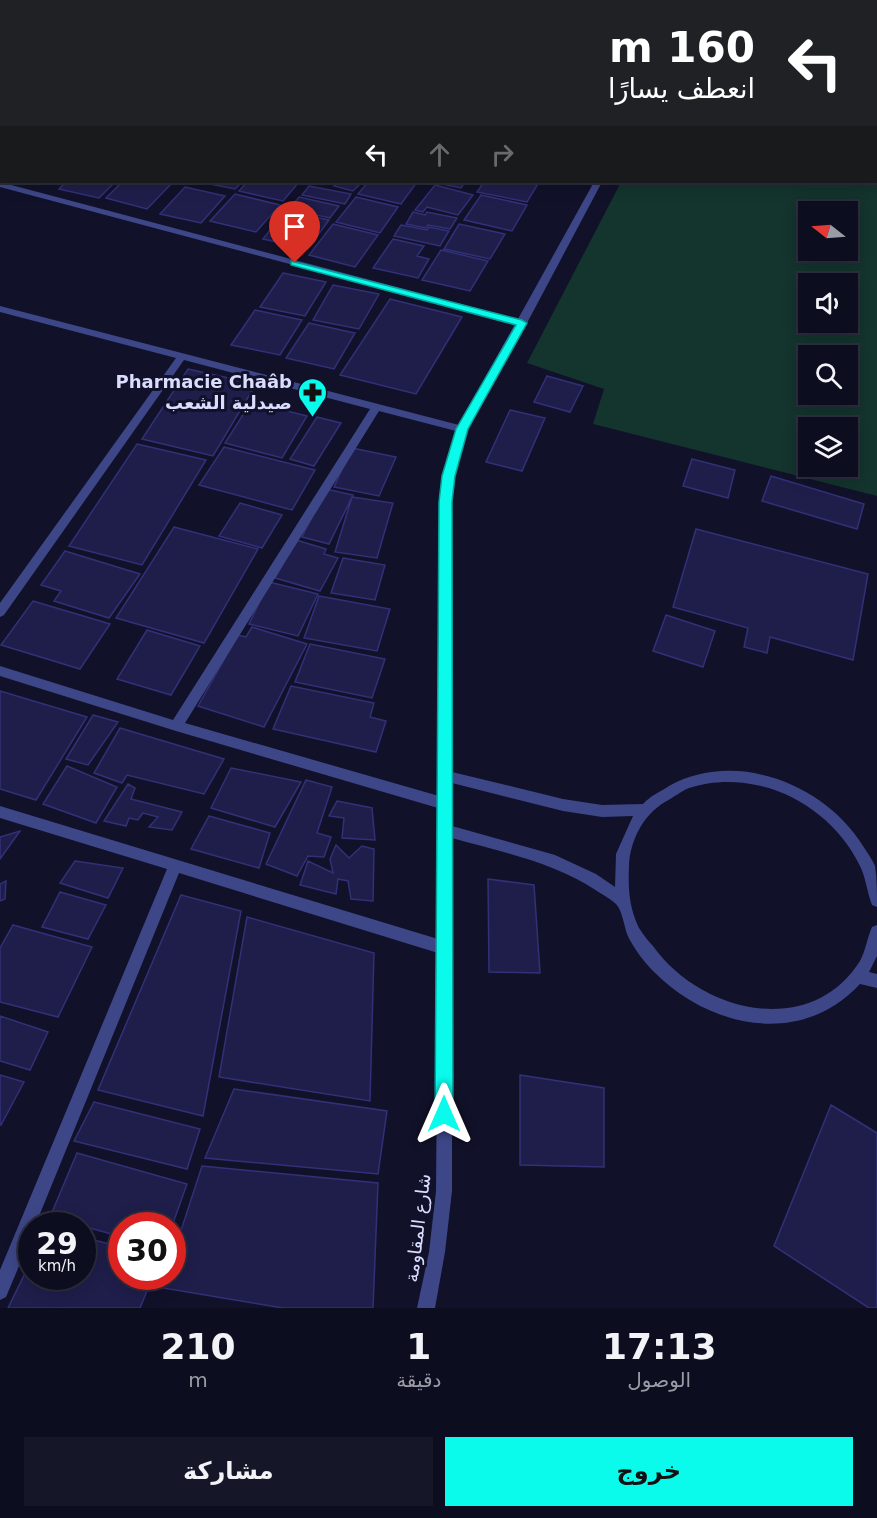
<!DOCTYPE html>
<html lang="ar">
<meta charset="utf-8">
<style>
body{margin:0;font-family:"DejaVu Sans",Vazirmatn,sans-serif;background:#161629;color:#f1f3f6;direction:rtl;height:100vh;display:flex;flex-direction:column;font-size:22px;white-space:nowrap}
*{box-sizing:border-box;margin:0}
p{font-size:20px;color:#9a9ca5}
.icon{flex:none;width:33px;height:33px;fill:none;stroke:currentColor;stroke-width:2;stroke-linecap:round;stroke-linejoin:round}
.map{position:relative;height:1308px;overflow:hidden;direction:ltr}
.details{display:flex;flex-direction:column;background:#0d0d20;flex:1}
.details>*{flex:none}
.hud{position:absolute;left:0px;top:0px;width:878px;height:183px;box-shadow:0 3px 15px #0003,0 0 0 2px #2d2d3e;direction:rtl;background:#202124;color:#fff;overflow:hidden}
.needle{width:39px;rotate:287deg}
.buttons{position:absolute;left:798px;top:201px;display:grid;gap:12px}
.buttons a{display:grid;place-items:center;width:60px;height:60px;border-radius:0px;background:#0d0d20;box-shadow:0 3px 15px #0003,0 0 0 2px #2d2d3e;font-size:30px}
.speed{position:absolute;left:18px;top:1212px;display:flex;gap:12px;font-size:30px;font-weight:700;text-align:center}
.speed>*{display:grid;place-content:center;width:78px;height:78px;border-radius:50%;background:#0d0d20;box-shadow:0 3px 15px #0003,0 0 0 2px #2d2d3e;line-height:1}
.speed small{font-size:15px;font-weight:400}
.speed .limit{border:9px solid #d22;background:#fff;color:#111}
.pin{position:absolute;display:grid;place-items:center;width:51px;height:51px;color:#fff;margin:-62px -26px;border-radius:50% 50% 50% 0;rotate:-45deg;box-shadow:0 0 6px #0007}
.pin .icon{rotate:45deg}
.me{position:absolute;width:66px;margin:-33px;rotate:0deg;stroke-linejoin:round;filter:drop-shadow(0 0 4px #0008)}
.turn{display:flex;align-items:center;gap:21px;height:126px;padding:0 24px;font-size:27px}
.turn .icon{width:78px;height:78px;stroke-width:2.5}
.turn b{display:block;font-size:42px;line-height:51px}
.lanes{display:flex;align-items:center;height:57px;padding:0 24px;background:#0003;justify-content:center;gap:30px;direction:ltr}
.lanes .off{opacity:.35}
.eta{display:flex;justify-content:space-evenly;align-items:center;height:102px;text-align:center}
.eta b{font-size:36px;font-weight:600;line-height:42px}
.cta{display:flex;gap:12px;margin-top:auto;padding:12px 24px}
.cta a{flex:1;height:69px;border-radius:0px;background:#0afbec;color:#111;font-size:24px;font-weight:600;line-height:69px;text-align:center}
.cta a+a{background:#161629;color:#f1f3f6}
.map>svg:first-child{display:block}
.green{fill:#14342e;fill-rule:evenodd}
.building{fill:#1f1e4b;stroke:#323077;stroke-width:1.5}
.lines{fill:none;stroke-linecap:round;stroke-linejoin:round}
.street{fill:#3d4788;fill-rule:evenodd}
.route{fill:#0afbec;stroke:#06a399;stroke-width:1.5}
.labels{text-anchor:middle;stroke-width:6;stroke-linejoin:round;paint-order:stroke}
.poi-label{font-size:18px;font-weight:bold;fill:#dbddfe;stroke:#11112a;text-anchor:end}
.street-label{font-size:18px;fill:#dbddfe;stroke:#11112a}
</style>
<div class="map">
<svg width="877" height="1308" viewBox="0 0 877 1308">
<rect width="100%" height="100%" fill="#11112a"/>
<path class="green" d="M715,0h162v496l-284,-72 11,-35 -77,-26 94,-181h255v-180zM808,212h40v38h-40zM808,284h40v38h-40zM808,356h40v38h-40zM808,428h40v38h-40z"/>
<path class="building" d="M66,182h49l-16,16 -40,-9z
M122,182h51l-26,27 -41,-11z
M200,182h42l-7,7z
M247,182h52l-16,19 -44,-10z
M339,182h23l-9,9 -19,-5z
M368,182h49l-16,22 -43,-10z
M432,182h33l-4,6z
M484,182h55l-12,20 -50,-10z
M435,185l38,10 -15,20 -31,-8 -4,5 -8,-2z
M309,186l42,8 -6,10 -43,-9z
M185,187l40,9 -24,27 -41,-9z
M235,194l45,11 -24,27 -46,-11z
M481,195l46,10 -15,26 -48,-11z
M299,197l40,9 -9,12 -41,-9z
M356,197l42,10 -18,26 -44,-11z
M285,211l44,9 -21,29 -45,-10z
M413,212l12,3 2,-3 30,6 -7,11 -22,-4 -2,3 -20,-4z
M333,224l45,11 -23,32 -46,-12z
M459,224l46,10 -15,25 -46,-10z
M401,225l26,5 2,-3 20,4 -9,15 -46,-10z
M393,239l31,7 -7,10 12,3 -11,19 -45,-10z
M441,250l47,11 -18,30 -48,-11z
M283,273l43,9 -21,34 -45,-9z
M333,285l46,9 -20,35 -46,-9z
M390,299l72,18 -46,77 -76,-19z
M255,310l47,10 -22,35 -49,-10z
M309,323l46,10 -21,36 -48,-11z
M188,369l68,15 -43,72 -71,-17z
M547,376l36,10 -13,26 -36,-10z
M251,402l56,14 -25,42 -57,-15z
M510,410l35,8 -23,53 -36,-9z
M317,417l24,6 -27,43 -24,-7z
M137,444l69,16 -64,105 -73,-19z
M224,447l91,23 -23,40 -93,-25z
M352,448l44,9 -17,39 -45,-9z
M692,459l43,11 -7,28 -45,-12z
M771,476l93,28 -7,25 -95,-28z
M326,489l27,6 -24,49 -27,-7z
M352,497l41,6 -16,55 -42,-6z
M240,503l42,12 -20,33 -43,-12z
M174,527l84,22 -54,94 -88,-25z
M696,529l172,45 -15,86 -83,-23 -3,16 -23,-6 4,-19 -75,-21z
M296,540l30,9 -2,5 14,4 -18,33 -45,-13z
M65,551l75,23 -31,44 -55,-17 7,-10 -20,-6z
M343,558l42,7 -10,35 -44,-7z
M269,582l49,12 -20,42 -49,-12z
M319,596l71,13 -13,42 -73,-13z
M33,601l77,23 -30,45 -79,-24z
M666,615l49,16 -12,36 -50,-16z
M252,627l55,17 -43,83 -66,-21 40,-71 8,2z
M147,630l53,16 -29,49 -54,-16z
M310,644l75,15 -13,39 -77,-16z
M291,686l83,17 -4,14 16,4 -10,31 -103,-23z
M0,691l87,26 -51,83 -36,-11z
M93,715l25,7 -30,43 -22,-6z
M120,728l104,31 -20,35 -77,-19 -5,8 -28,-10z
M67,766l50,21 -21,36 -53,-19z
M231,768l70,14 -26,45 -64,-19z
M306,780l26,7 -15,46 14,4 -7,20 -16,-1 -11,20 -31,-12z
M128,784l7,4 -4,11 51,13 -10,18 -23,-3 9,-10 -15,-4 -5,7 -9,-2 -3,8 -22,-5z
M337,801l35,7 3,32 -33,-2 2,-20 -15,-2z
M209,816l61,17 -11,35 -68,-19z
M20,831l-20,28v-22z
M336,845l13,13 13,-12 12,3 -1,52 -22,-2 -3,-18 -10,-2 -2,15 -36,-9 8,-24 25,12 -3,-14z
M75,861l48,7 -15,30 -48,-15z
M488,879l46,6 6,88 -51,-1z
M6,881l-1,18 -5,2v-17z
M60,892l46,13 -18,34 -46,-12z
M181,895l60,16 -38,205 -105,-26z
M247,917l127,36 -4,148 -151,-24z
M13,925l79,22 -34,70 -58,-15v-54z
M0,1016l48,16 -18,38 -30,-9z
M0,1075l24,7 -23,43h-1z
M520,1075l84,13v79l-84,-2z
M234,1089l153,22 -9,63 -173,-16z
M94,1102l106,27 -13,40 -113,-28z
M831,1105l46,28v175h-8l-95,-62z
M77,1153l110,31 -15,42h-50v11l-72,-20z
M202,1166l176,17 -5,125h-90l-120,-20 4,-12h5v-18z
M82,1237l40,10v29h31l-13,32h-132l24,-49v17h50z"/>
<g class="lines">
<path class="street" d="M23,0l13,2h-12z
M387,0h6l-7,2z
M527,0l14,2h-13z
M693,0h6v2h-6z
M0,182l518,137 76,-137h8l-75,141 -60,106 -14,47 -2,26 1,270 111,27 39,6 41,-1c7,-8 17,-12 26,-18 67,-37 156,-2 194,60 4,6 9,13 12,20 2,13 2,27 2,41l-5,-2c-5,-13 -6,-27 -12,-39 -19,-40 -60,-73 -104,-81 -21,-5 -47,-4 -67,3 -8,3 -16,10 -24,14 -22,13 -35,39 -36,64 -1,23 0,41 10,62 4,6 9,13 14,18 47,66 157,94 207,15 6,-11 7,-23 12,-34l5,-2v31l-8,16 8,2v14l-17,-4c-59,64 -151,44 -207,-13 -9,-9 -21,-25 -26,-37 -3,-9 -5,-24 -11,-30 -5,-5 -13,-9 -19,-13 -43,-29 -96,-39 -145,-53v353l-7,61 -10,56h-18l12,-56 7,-61 2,-238 -259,-80 -144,353h-3v9l-26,62 -6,3v-30l167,-401 -167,-51v-12l438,133v-131l-262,-77 -176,-55v-10l173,54 197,-311 -186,-49 -180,255 -4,2v-14l176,-245 -176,-46v-6l459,119 56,-101 -515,-137zM379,411l77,20 -13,45 -2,26 -2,294 -254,-73zM452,783l111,28 39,6 31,-1 -17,38 -1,33 -19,-13 -41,-19 -103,-29z"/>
</g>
<path class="route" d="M291,261l231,59 5,3 -59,106 -13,47 -3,26 1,612 -2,6 -7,3 -6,-3 -3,-6 4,-612 3,-26 14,-47 60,-104 -225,-60z"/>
<defs>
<symbol id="pharmacy-pin" viewBox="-11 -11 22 30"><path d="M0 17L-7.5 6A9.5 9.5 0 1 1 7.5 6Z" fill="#0afbec" stroke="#11112a"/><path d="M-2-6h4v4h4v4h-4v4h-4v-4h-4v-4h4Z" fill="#111"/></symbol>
</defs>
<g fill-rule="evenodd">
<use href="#pharmacy-pin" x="296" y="376" width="33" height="45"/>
</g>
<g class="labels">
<g class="poi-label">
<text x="292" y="388">Pharmacie Chaâb<tspan x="292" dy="21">صيدلية الشعب</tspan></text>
</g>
<g class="street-label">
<text transform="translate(418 1228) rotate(-83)" y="6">شارع المقاومة</text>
</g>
</g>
</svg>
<div class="buttons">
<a><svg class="needle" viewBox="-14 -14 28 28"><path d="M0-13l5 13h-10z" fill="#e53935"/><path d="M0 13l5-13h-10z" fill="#9a9ca5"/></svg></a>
<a><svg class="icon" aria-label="sound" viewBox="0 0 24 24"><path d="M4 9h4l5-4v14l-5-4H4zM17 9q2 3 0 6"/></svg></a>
<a><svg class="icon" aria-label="search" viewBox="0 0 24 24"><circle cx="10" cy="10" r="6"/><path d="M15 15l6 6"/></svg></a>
<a><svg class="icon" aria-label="layers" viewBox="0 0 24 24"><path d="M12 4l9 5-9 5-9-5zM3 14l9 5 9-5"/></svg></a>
</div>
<div class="speed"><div>29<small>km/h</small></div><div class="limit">30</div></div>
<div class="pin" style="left:295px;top:263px;background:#d93025"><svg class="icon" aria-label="arrive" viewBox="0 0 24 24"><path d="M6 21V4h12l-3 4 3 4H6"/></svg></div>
<svg class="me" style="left:444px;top:1114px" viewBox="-20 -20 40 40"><path d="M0-17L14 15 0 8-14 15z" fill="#0afbec" stroke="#fff" stroke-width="4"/></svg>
<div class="hud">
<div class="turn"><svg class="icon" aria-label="left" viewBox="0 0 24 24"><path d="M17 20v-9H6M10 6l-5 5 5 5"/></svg><div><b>160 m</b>انعطف يسارًا</div></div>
<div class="lanes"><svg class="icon" aria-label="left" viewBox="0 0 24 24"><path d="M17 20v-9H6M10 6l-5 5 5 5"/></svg><svg class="icon off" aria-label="ahead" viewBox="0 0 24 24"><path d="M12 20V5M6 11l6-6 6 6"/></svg><svg class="icon off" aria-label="right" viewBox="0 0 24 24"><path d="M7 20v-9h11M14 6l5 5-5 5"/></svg></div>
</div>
</div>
<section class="details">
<div class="eta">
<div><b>17:13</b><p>الوصول</p></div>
<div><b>1</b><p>دقيقة</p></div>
<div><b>210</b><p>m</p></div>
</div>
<div class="cta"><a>خروج</a><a>مشاركة</a></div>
</section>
